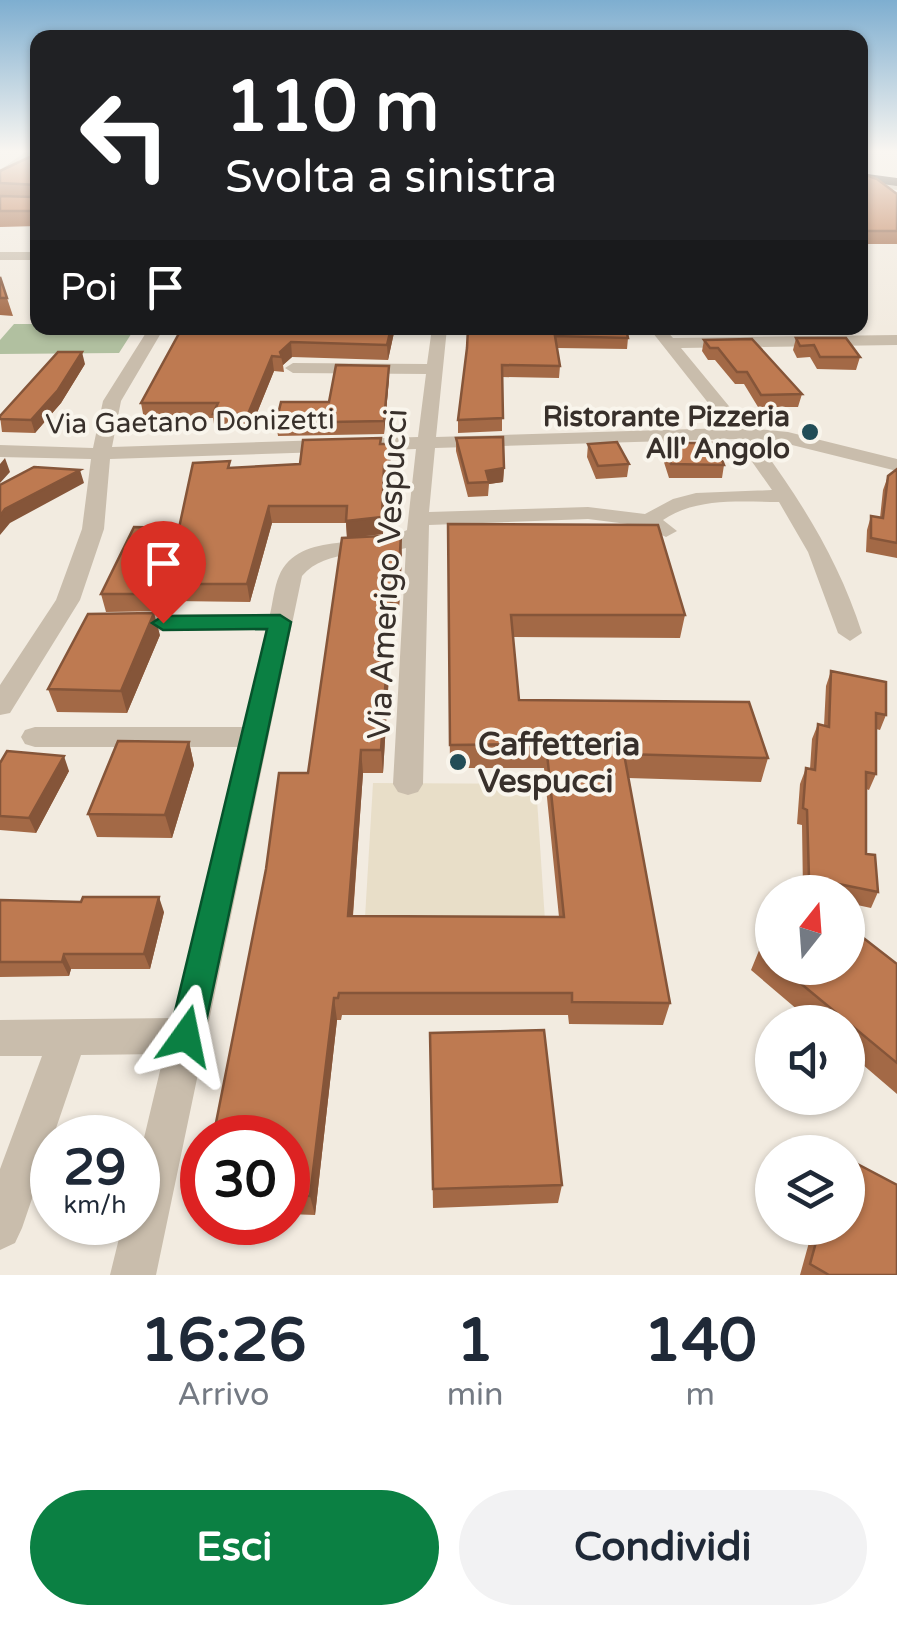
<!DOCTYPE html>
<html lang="it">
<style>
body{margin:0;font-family:"Varela Round",sans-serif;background:#f2f2f3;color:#1f2937;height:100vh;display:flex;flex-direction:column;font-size:38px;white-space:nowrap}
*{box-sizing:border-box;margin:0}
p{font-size:32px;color:#747a83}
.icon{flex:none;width:55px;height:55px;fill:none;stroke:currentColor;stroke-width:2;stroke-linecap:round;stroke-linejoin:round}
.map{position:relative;height:1275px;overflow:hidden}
.panel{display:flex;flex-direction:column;background:#fff;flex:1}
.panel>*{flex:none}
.top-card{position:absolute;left:30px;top:30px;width:838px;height:305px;border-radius:20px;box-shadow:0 2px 8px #0004;background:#202124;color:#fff;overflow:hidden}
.needle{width:65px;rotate:17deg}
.tools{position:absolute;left:755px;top:875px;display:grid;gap:20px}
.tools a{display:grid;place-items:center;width:110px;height:110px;border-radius:50%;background:#fff;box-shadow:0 2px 8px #0004;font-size:50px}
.speed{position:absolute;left:30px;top:1115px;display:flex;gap:20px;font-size:50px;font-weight:700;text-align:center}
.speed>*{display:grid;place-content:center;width:130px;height:130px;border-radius:50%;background:#fff;box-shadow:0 2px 8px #0004;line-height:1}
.speed small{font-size:25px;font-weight:400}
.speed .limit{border:15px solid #d22;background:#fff;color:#111}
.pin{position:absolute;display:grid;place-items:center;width:85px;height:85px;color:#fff;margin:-102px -42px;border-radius:50% 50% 50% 0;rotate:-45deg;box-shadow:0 0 10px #0007}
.pin .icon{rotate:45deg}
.me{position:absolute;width:110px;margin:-55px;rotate:12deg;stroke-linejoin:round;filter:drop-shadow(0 0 8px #0008)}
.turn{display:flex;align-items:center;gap:35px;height:210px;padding:0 30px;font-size:45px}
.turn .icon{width:130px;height:130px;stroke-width:2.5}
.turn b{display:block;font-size:70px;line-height:85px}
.then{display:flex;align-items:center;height:95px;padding:0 30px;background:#0003;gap:20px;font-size:38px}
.eta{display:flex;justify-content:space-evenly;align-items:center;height:170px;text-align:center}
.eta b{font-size:60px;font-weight:700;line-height:70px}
.primary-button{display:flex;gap:20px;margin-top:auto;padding:20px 30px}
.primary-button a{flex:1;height:115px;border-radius:60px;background:#0b8043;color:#fff;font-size:40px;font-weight:700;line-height:115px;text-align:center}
.primary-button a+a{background:#f2f2f3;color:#1f2937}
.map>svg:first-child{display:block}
.green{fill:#b1c0a0}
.plaza{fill:#e8dec8}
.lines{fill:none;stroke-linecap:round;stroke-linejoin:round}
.minor{fill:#c9bdac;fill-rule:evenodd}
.highway{fill:#584c42;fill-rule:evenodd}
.wall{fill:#a36946}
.shaded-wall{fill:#855539}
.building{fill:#be7a51;stroke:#855539;stroke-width:2.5}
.route{fill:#0b8043;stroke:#07532c;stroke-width:2.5}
.poi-dot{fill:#224d57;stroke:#f9f5ec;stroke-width:4}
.labels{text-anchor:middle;stroke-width:8;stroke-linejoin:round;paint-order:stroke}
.far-poi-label{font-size:28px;font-weight:bold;fill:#38302b;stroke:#f9f5ec;text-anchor:end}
.far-street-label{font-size:28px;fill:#38302b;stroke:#f9f5ec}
.street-label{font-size:32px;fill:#38302b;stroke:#f9f5ec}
.poi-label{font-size:32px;font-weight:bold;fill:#38302b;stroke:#f9f5ec;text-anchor:start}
</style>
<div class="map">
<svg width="897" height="1275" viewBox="0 0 897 1275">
<rect width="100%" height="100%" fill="#f2ebe0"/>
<path class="green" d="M14,324h23l1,4h97l-16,25 -119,1v-14z"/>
<path class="plaza" d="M373,783l163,1 10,152 -182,-2z"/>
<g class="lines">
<path class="minor" d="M28,150l10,3 -38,25v-8z
M860,179l37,5v6l-37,-5z
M0,252h38v8h-38z
M149,328h15l-43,73 -9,46 306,-10 8,-63 -133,-1 -8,-5 8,-5 134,1 5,-36h15l-11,109 292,-9 -79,-100h15l9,10 224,-3v10l-216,3 66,80 41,4 109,27v12l-109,-27 -32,-4c45,60 83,121 106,193l-12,8 -12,-8 -30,-81 -29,-50c-39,0 -82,-5 -116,18l14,11 -11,6 -23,-11 -55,-7 -159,6 -6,259 -5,8 -10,3 -10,-3 -5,-8 13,-236c-35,9 -79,-1 -104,28l-146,699h-46l13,-53h15v-59l26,-109 -83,1 -59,173 -7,15 -15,7v-81l42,-113h-42v-36l173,-2 65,-271h-203l-10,-3 -4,-7 4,-7 10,-3h208l23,-97 -140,1 -12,-8 12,-8 144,-1c3,-12 4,-26 9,-38 21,-48 91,-25 128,-46l9,-81 -306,10 -6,70 -24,71 -70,113 -10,2v-30l56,-85 26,-71 9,-70 -91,-2v-12l93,3 10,-47zM736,439l36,51 -76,3 -23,6 -28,15 -57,-7 -159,5 6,-64z"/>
<path class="highway" d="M860,173l37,5v8l-37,-5z"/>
</g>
<path class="wall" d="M38,153v73l-38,1v-56z
M860,173l37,21v50h-37z
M0,277l13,39 -13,-1z
M182,328h213l-7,32 -96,-3 -9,8 1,7 -10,-1 -24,59h-35l-2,-12 -69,1 -3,-16z
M461,328h165l2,10 -1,11 -70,-1 3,18 -1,12 -57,-1v54l-44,2v-13l9,-72v-19h-6z
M686,328h41l-1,6h-36z
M782,328h51l-1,4 -48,1z
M796,338l64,19 -4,13 -39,-1 -7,-12 -13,1 -4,-8z
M704,340l98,54 -4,13h-40l-14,-23h-9l-20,-24h-7l-6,-9z
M85,364l-24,39 -26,30 -33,-1 -2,-16z
M389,366v12l-5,56 -106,2 -2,-13 53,-21z
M456,438l48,30 -1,14 -14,2 -1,12 -20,1 -12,-46z
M664,443l60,22 -2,13h-53l-7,-22z
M381,444h9v16l-1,22h-4l-2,52 -28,3 47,20 -3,51h-6l-10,165h-20l-10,143 206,1 -15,-149h-94l-2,-244 237,91 -5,23 -167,-1 6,63 249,58 -7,24 -133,-4 42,225 -7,22 -94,-1 -1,-9h-226l-1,5h-4l-22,195 -27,-1v-76l20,-365 39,-235 -1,-15h-74l-22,79 -76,-1 -4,10 -64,1 -5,-18 78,-66 52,-60 69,-4z
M588,444l41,20 -2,13 -31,2 -9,-22z
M897,469v89l-31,-6 1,-22 4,-14 9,2 3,-28 5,-14z
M160,635l-33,78 -70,-1 -9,-23z
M831,671l55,44 -6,15 -4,-1v45l-7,16 -3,-1v65l12,38 -7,16 -23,-5v-11h-45l-1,-67 -5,-1 3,-40 6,-16 4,1 2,-30 6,-15 6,2 2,-40z
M189,742l5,23 -22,73 -75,-1 -9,-23z
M0,763l69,8 -33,62 -36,-3z
M0,900l164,12 -14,57h-79l-2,7 -69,1z
M772,937v31h76l49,-4v130l-49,-42v-30h-36l-61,-52 9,-22z
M430,1033l132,152 -4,18 -125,5z
M813,1228h35l49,47h-97z"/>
<path class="shaded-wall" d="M391,328h4l-7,32 -1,-15z
M291,342l1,15 -9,8 -3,-13z
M82,352l3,12 -24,39 -26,30 -4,-13z
M272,356l2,15 -24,59 -2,-16z
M389,366v12l-5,56v-13z
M5,458l5,14 -10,11v-19z
M384,466l-1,68 -36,4 -1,-17z
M504,468l-1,14 -14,2 -3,-13z
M80,470l4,13 -74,40 -10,12v-19l5,-7z
M269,506l3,17 -22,79 -3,-18z
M401,535l1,22 -3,51 -1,-22z
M170,584l4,17 -4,10 -4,-17z
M392,586l1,22 -10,165 -2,-23z
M154,613l6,22 -33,78 -6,-22z
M189,742l5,23 -22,73 -7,-23z
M361,750l2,23 -12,166 -3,-23z
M64,756l5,15 -33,62 -7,-15z
M159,897l5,15 -14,57 -6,-15z
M64,954l7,15 -2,7 -7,-14z
M334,998l3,22 -22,195 -5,-19z"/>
<path class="building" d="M38,153v58h-38v-15l34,1 3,-12 -37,-2v-12z
M860,173l17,6 20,15v37h-37z
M0,277l7,21h-7z
M182,328h209l-4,17 -96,-3 -11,10 2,5 -10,-1 -24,58h-35l5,-11h-77z
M468,328h158l2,10 -73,-2 5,30 -58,-1 1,53 -45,2 9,-72z
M796,338h50l14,19h-40l-6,-12 -14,1z
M752,339l50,55 -41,1 -14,-23h-10l-19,-24h-8l-6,-8z
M58,352h24l-24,38 -27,30 -31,-1v-3z
M336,365l53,1 -5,55 -108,2 5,-21h48z
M503,437l1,31 -18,3 3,11 -21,1 -12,-45z
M381,438l-1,6h10l-1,22h-5l-2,51 -36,4 1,-15h-78l-22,78h-77l-4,10h-65l33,-67 45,1 14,-65 37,-2 -2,7 72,-4 3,-24z
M617,442l12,22 -31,2 -10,-22z
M664,443h51l9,22 -53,-1z
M34,467l46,3 -75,39 -5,7v-31z
M897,469v74l-26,-5v-22l12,2 5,-42z
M448,524l210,1 27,90h-174l8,85 230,2 19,56 -144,-4 46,249 -98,-1v-9h-233l-1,5h-4l-24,198 -22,-1v-57h-75l53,-269 13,-96h29l34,-235 59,-3 -3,51h-6l-11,164h-20l-13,166 216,1 -18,-173 -96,1z
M154,613l-33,78 -73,-2 40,-75z
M831,671l55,11v33l-10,-2v61l-10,-2v82l9,1 3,37 -69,-14 -2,-68 -4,-2 3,-40 9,2 3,-46 11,3z
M118,741l71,1 -24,73 -77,-1z
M7,751l57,5 -35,62 -29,-2v-53z
M83,897h76l-15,57h-80l-2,8h-62v-62l81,2z
M848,926l49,38v99l-115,-95h66z
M772,937v22l-12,-11z
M544,1030l18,155 -129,4 -3,-156z
M848,1159l49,26v90h-68l-19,-11 10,-36h28z"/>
<linearGradient id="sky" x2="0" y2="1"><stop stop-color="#7eaed0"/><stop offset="0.46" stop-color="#f9f6f1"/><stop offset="1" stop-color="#f9f6f1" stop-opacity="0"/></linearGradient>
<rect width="897" height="329" fill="url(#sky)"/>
<path class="route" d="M280,615l11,7 -88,414 -5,12 -12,5 -12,-5 -5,-12 98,-407 -104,1 -11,-7 11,-7z"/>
<g class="poi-dot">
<circle cx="810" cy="432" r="10"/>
<circle cx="458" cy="762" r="10"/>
</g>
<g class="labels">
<g class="far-poi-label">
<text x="790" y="426">Ristorante Pizzeria<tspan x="790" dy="32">All' Angolo</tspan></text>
</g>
<g class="far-street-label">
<text transform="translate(190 421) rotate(-1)" y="10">Via Gaetano Donizetti</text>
</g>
<g class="street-label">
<text transform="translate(387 574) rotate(-87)" y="11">Via Amerigo Vespucci</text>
</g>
<g class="poi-label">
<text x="478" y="755">Caffetteria<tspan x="478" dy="37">Vespucci</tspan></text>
</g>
</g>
</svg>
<div class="tools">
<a><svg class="needle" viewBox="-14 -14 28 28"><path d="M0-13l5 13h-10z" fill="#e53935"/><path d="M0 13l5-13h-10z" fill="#747a83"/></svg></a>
<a><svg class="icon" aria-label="sound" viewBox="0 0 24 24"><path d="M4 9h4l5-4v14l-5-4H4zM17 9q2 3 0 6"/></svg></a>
<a><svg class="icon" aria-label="layers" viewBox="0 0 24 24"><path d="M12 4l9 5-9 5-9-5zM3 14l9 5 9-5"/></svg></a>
</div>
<div class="speed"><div>29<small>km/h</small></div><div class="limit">30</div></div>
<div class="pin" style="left:163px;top:623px;background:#d93025"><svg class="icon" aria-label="arrive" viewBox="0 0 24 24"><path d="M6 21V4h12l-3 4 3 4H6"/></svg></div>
<svg class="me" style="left:186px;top:1036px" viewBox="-20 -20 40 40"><path d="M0-17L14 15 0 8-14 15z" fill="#0b8043" stroke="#fff" stroke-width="4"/></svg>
<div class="top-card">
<div class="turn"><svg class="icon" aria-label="left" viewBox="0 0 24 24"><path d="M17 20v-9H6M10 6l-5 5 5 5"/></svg><div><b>110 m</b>Svolta a sinistra</div></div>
<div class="then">Poi<svg class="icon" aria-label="arrive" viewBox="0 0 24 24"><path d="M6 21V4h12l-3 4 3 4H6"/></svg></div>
</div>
</div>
<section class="panel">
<div class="eta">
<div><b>16:26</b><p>Arrivo</p></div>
<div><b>1</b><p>min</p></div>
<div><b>140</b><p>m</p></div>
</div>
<div class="primary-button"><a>Esci</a><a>Condividi</a></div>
</section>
